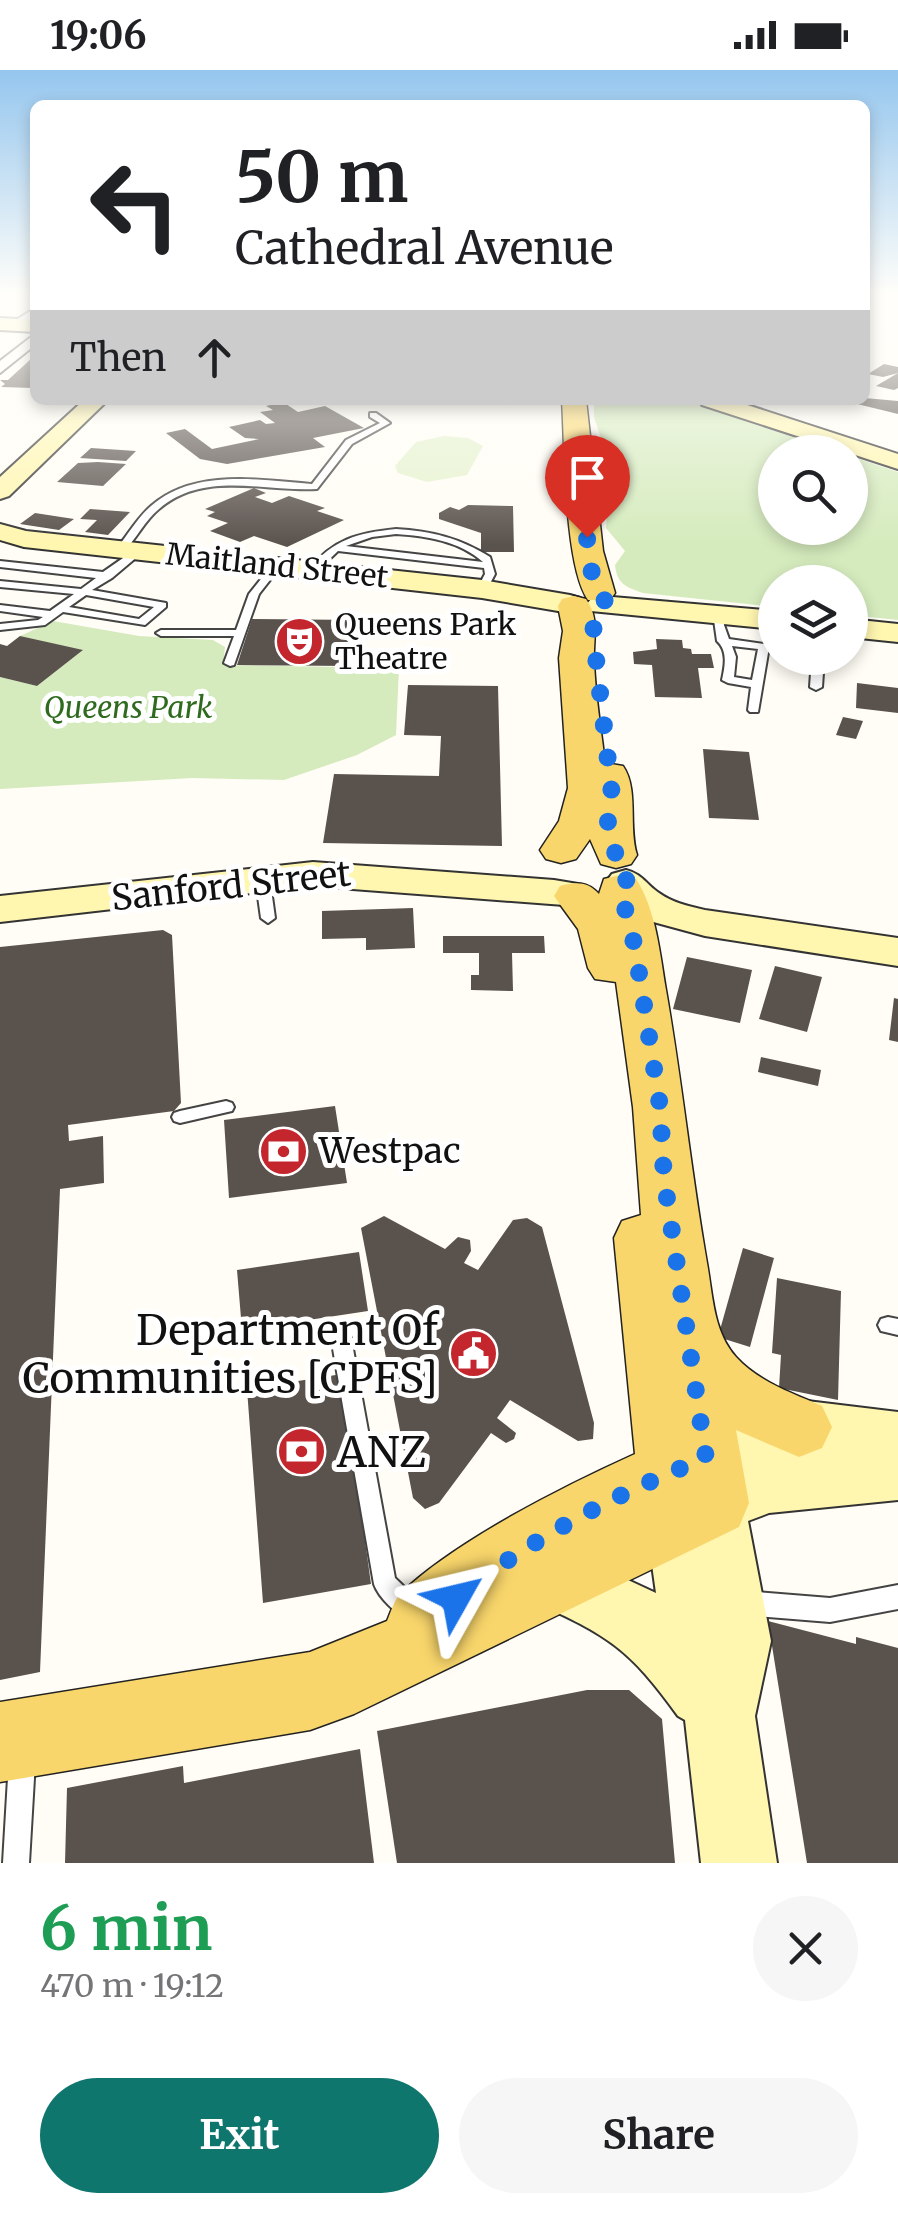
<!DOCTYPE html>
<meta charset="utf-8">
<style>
body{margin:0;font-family:Merriweather,serif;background:#f6f6f6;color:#202124;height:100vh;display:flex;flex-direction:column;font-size:38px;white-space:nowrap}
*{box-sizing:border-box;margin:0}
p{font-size:32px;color:#757577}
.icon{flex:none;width:55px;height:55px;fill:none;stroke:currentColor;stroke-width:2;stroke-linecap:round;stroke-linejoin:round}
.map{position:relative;height:1793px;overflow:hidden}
.sheet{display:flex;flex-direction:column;background:#fff;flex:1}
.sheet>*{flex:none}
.guide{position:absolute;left:30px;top:30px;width:840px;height:305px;border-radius:15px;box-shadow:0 5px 15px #0003;background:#fff;color:#202124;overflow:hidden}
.fabs{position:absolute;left:758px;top:365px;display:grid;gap:20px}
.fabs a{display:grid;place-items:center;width:110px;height:110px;border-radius:50%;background:#fff;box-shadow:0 5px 15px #0003;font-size:50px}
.pin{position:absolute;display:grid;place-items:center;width:85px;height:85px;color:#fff;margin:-102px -42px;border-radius:50% 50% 50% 0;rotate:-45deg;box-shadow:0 0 10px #0007}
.pin .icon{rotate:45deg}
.me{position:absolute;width:110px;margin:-55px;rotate:53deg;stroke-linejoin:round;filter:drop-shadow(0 0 8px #0008)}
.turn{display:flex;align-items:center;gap:35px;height:210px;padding:0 40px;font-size:45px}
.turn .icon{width:130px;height:130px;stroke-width:2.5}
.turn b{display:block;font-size:70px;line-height:85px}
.then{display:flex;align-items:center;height:95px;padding:0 40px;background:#0003;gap:20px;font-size:38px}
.round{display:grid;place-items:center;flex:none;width:105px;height:105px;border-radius:52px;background:#f6f6f6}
.summary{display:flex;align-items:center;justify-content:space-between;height:170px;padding:0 40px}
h1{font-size:60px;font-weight:700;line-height:75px;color:#1e9e55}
.primary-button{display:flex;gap:20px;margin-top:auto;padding:20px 40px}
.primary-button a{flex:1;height:115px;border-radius:60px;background:#0f766e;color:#fff;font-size:40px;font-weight:700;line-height:115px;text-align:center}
.primary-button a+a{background:#f6f6f6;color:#202124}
.status{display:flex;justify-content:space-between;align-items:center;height:70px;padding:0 50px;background:#fff;direction:ltr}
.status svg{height:28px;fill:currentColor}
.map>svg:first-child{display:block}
.green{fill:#d5ebbd}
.pitch{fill:#e6f2cf}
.building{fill:#5a524d}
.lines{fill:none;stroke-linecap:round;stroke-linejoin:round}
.lane-casing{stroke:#444;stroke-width:4}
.street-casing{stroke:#444;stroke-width:4}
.secondary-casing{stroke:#333;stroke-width:4}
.primary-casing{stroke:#222;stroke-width:3}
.lane{fill:#fff;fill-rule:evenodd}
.street{fill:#fff;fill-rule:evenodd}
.secondary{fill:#fff6b0;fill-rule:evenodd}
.primary{fill:#f9d66b;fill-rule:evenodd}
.route{stroke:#1a73e8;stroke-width:18;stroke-dasharray:0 32.4}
.labels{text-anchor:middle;stroke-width:10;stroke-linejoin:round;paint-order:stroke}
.far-street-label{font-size:30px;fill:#111;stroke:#fff}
.far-poi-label{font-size:30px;fill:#111;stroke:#fff;text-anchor:start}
.far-park-label{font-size:30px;font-style:italic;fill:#2f6b1f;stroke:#fff}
.street-label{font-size:35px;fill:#111;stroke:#fff}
.poi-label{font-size:35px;fill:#111;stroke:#fff;text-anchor:start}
.near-poi-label{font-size:42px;fill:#111;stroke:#fff;text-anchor:end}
</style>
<div class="status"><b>19:06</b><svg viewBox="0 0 49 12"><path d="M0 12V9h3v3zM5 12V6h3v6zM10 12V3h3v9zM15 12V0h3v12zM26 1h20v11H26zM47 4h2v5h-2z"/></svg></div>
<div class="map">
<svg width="898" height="1793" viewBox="0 0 898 1793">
<rect width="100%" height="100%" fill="#fffdf5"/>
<path class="green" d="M594,330h92l155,52h-66v76h75v-72l48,16v148l-48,-5v-33h-75v25l-132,-14c-17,-6 -26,-9 -28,-28l10,-14 -19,-23 5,-59 -17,-52z
M53,551l86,15 74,4 12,7 -2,18 176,3 -3,67 -39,20 -73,25 -92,-2 -192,11v-112l37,9 45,-35 -62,-15z"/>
<path class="pitch" d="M444,366l24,2 15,8 -16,29 -40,7 -29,-9 -3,-7 21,-24z"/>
<path class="building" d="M32,288l1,30 -32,-1 4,-3 -5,-4h8z
M884,294l14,3v21l-4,2 -18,-4 22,-13 -15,4 -15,-3z
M865,328l33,3v13l-53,-13z
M283,332l15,10 27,-6 39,22 -51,10 12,9 -98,17 -27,-5 -34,-26 19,-4 27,20 47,-10 -14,-1 -16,-11 31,-7 6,4 9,-1 -15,-11 13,-2 -7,-4z
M91,378l45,3 -10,10 -46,-3z
M98,392l28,2 -23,22 -46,-4 21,-19z
M254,418l12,5 -11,4 17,6 17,-7 36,12 -8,3 27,9 -57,27 -33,-11 -14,6 -30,-11 18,-8 -21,-7 8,-4 -10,-3z
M468,435l45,1 1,46h-33v-19l-42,-14v-6l11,-6 9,3z
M90,439l40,3 -22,23 -23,-3 12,-12 -17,-1z
M35,443l39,6 -15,11 -39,-6z
M252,549l107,1 -8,46 -114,-1z
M20,566l63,14 -46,36 -37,-9v-33l7,2z
M656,569l26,1 1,8 8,1 1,5h19l3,14h-16l4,30 -47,-1 -3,-32 -18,-1 -1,-12 24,-3z
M857,613l41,5v25l-42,-5z
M408,615l90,1 4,160 -179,-3 11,-69 105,2 2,-40 -37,-1z
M843,647l20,4 -7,18 -20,-4z
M703,679l46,3 10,68 -50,-2z
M413,838l2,40 -49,2v-12l-44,1v-28z
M163,860l9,5 9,168 -7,8 -106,14 1,16 34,-5 1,47 -44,6 -20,483 -40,8v-733z
M443,866h101l1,17h-33l1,38 -42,-1v-15h8v-22h-36z
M687,887l65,13 -12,53 -67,-14z
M775,896l47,11 -15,55 -48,-13z
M894,928l4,1v43l-9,-2z
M761,987l60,13 -3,16 -60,-14z
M335,1036l12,77 -118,15 -5,-78z
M384,1146l61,33 13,-12 12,3 1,11 -7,12 14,7 35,-50 14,-2 15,9 52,196 -1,16 -15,2 -68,-41 -13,18 19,15 -2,6 -8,4 -15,-10 -52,70 -14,6 -12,-11 -52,-270z
M743,1178l31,10 -24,89 -32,-10z
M359,1182l9,59 -126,19 -5,-60z
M777,1208l64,13 -3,109 -59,-12 2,-33 -9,-2z
M342,1304l29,210 -108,19 -16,-214z
M768,1551l88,23v-7l42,11v215h-91z
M587,1620h42l33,29 13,144h-278l-20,-132z
M360,1679l14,114h-309l2,-75 116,-22 1,17z"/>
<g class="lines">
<defs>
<path id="lane" d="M370,343h6l14,10 -38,21 -35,45c-53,3 -113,-19 -158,20 -14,11 -22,29 -35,42l-8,-2c12,-14 21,-31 35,-43 43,-38 109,-26 161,-22l34,-44 34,-17 -10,-6z
M396,459c35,2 64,9 94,28l5,17 -9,17 -4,1 -5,-3 8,-15 -1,-6 -146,-17 -22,21 -8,-2c26,-31 49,-37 88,-41zM396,464c31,2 63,7 87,28l-137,-16 26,-9z
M136,479l8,2 -32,27 -20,12 74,13v4l-21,18 -82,-13 -18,13 -45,5v-6l38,-4 5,-3 -43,-6v-6l50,6 24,-17 -74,-7v-6l81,8 15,-11 -96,-11v-6l103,11zM86,525l68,12 -15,12 -70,-12z
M276,493l5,3 -22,28 -25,71 -4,1 -6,-3 10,-27h-73l-5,-3 5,-3h75l13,-36 24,-30z
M718,540l5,3 1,12 5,14 35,5 5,3 -11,65h-8l-2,-2 3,-23 -23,-4 -6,-3c3,-14 6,-29 -5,-39l-4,-28zM732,576l26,3 -6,31 -18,-3 2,-20z
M812,588h12l-2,29 -6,3 -6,-3z
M263,808l7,4 5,36 -7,5 -7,-5 -5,-36z
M226,1031l6,2 2,4 -2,4 -52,12 -6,-2 -2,-4 2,-4 6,-2z
M888,1247l10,2v16l-17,-4 -3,-6 3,-6z
M332,1254l16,8 3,6 44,240 23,22 4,8 -4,8 -8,4c-14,-6 -31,-22 -36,-36l-42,-241 -7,-5 -3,-6 3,-6z
M898,1515v24l-68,13 -85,-7 -8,-4 -4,-8 4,-8 8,-4 85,7z
M22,1678l9,4 4,9 -6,102h-26l6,-102 4,-9z"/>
<path id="street" d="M35,238v10l-12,10h-10v-6z
M35,264v11l-35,28v-12z"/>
<path id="secondary" d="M0,248l35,2v12l-35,-2z
M84,330h24l-99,96 -9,3v-22z
M699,330h33l166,54v15l-196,-64z
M0,454l26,7 456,49 88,15 10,3 5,6 -5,6 -10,3 -88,-15 -458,-51 -24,-7z
M601,526l174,15v18l-184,-18 -5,-6 5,-6z
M850,549l48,5v18l-48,-5z
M313,792l241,18 24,4 6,9 -6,9 -14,3 -251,-19 -313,36v-26z
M626,800c16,4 20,14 33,23 14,10 29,13 46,17l193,28v28l-193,-30 -59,-16 -20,-12 -20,-26 6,-8z
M799,1330l99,12v88l-129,13 -21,8 23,120 -16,75 22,147h-76l-16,-143 -7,-4c-48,-67 -70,-81 -144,-114l-9,-23 9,-23 23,-9 99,46 -10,-71 9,-22 22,-8 9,3 8,-14 -9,-3 -9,-20 9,-20z"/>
<path id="primary" d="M562,330h24l17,151 12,42 -5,7h-22c-24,-35 -23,-154 -26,-200z
M574,526l12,3c14,20 7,39 8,61 1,34 7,69 11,103l18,3c16,23 5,61 14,89l-6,9 -15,4 -15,-4 -11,-25 -14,20 -15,4 -15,-4 -6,-9 19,-29 9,-33 -9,-130 4,-27 -5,-25 4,-7z
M620,805l16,4c20,30 24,76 30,111 16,91 25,182 41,273 6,33 6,68 29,94 23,25 56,36 86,49l10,21 -10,21 -23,9 -63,-27 13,73 -10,24 -385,187 -44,16 -310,52v-80l310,-50 77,-31c4,-9 7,-21 14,-28 56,-53 163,-107 234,-139l-21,-216 8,-17 19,-6 -8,-108 -17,-125 -21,-3 -7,-11 -10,-39 -24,-33 6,-10c16,-4 27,-5 39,8l5,-15z"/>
</defs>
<use href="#lane" class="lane-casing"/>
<use href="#street" class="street-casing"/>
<use href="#secondary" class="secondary-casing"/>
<use href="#primary" class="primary-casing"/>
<use href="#lane" class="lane"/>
<use href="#street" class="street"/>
<use href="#secondary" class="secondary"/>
<use href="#primary" class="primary"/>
</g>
<linearGradient id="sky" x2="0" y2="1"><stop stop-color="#95c6ee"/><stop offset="0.47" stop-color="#fffefa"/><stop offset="1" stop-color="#fffefa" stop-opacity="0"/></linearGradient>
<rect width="898" height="475" fill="url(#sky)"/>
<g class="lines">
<path class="route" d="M456,1528c73,-58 163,-106 250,-140l-42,-280 -4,-72 -25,-159 -15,-58 6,-7 2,-14 -12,-13 -9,-27 5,-33 -19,-163 4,-26 8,-6c-13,-14 -17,-43 -18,-63"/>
</g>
<defs>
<symbol id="theatre-disc" viewBox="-11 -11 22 22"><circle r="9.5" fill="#c4262e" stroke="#fff"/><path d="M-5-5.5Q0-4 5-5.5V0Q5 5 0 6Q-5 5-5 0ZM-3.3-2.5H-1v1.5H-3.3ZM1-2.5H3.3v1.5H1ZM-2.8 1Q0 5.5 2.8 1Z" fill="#fff"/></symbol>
<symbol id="bank-disc" viewBox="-11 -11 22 22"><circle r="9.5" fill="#c4262e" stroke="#fff"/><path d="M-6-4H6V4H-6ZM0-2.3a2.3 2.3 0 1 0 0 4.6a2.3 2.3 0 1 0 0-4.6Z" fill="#fff"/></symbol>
<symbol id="civic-disc" viewBox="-11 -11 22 22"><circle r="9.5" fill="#c4262e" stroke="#fff"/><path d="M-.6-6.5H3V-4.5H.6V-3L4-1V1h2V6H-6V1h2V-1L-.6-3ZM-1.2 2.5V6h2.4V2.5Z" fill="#fff"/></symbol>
</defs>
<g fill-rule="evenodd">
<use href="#theatre-disc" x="272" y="544" width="55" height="55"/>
<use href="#bank-disc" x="256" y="1054" width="55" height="55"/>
<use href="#civic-disc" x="446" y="1256" width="55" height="55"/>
<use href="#bank-disc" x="274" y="1354" width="55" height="55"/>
</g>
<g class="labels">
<g class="far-street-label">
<text transform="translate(277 496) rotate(6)" y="10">Maitland Street</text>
</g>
<g class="far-poi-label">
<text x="335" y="565">Queens Park<tspan x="335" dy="34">Theatre</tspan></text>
</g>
<g class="far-park-label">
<text x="128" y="648">Queens Park</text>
</g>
<g class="street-label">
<text transform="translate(231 816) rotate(-6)" y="12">Sanford Street</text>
</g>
<g class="poi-label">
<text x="319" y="1093">Westpac</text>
</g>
<g class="near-poi-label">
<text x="438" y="1275">Department Of<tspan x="438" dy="48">Communities [CPFS]</tspan></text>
<text x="337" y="1397" text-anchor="start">ANZ</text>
</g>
</g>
</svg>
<div class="fabs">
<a><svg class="icon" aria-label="search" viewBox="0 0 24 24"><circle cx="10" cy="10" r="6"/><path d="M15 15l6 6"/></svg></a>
<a><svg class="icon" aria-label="layers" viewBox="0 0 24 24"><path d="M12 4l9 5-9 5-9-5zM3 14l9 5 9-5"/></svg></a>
</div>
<div class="pin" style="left:587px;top:467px;background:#d93025"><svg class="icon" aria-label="arrive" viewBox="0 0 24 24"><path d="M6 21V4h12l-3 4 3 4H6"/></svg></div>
<svg class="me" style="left:456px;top:1528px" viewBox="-20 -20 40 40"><path d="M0-17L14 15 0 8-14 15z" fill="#1a73e8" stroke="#fff" stroke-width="4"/></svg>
<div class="guide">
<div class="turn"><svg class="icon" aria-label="left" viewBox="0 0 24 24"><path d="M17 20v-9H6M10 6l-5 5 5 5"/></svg><div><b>50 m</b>Cathedral Avenue</div></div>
<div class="then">Then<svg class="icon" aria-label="ahead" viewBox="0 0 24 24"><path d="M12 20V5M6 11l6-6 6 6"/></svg></div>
</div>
</div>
<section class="sheet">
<div class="summary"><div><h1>6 min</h1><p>470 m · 19:12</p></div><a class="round"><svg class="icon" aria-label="close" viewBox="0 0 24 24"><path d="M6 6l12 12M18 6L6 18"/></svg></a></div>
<div class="primary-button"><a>Exit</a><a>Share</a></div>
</section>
